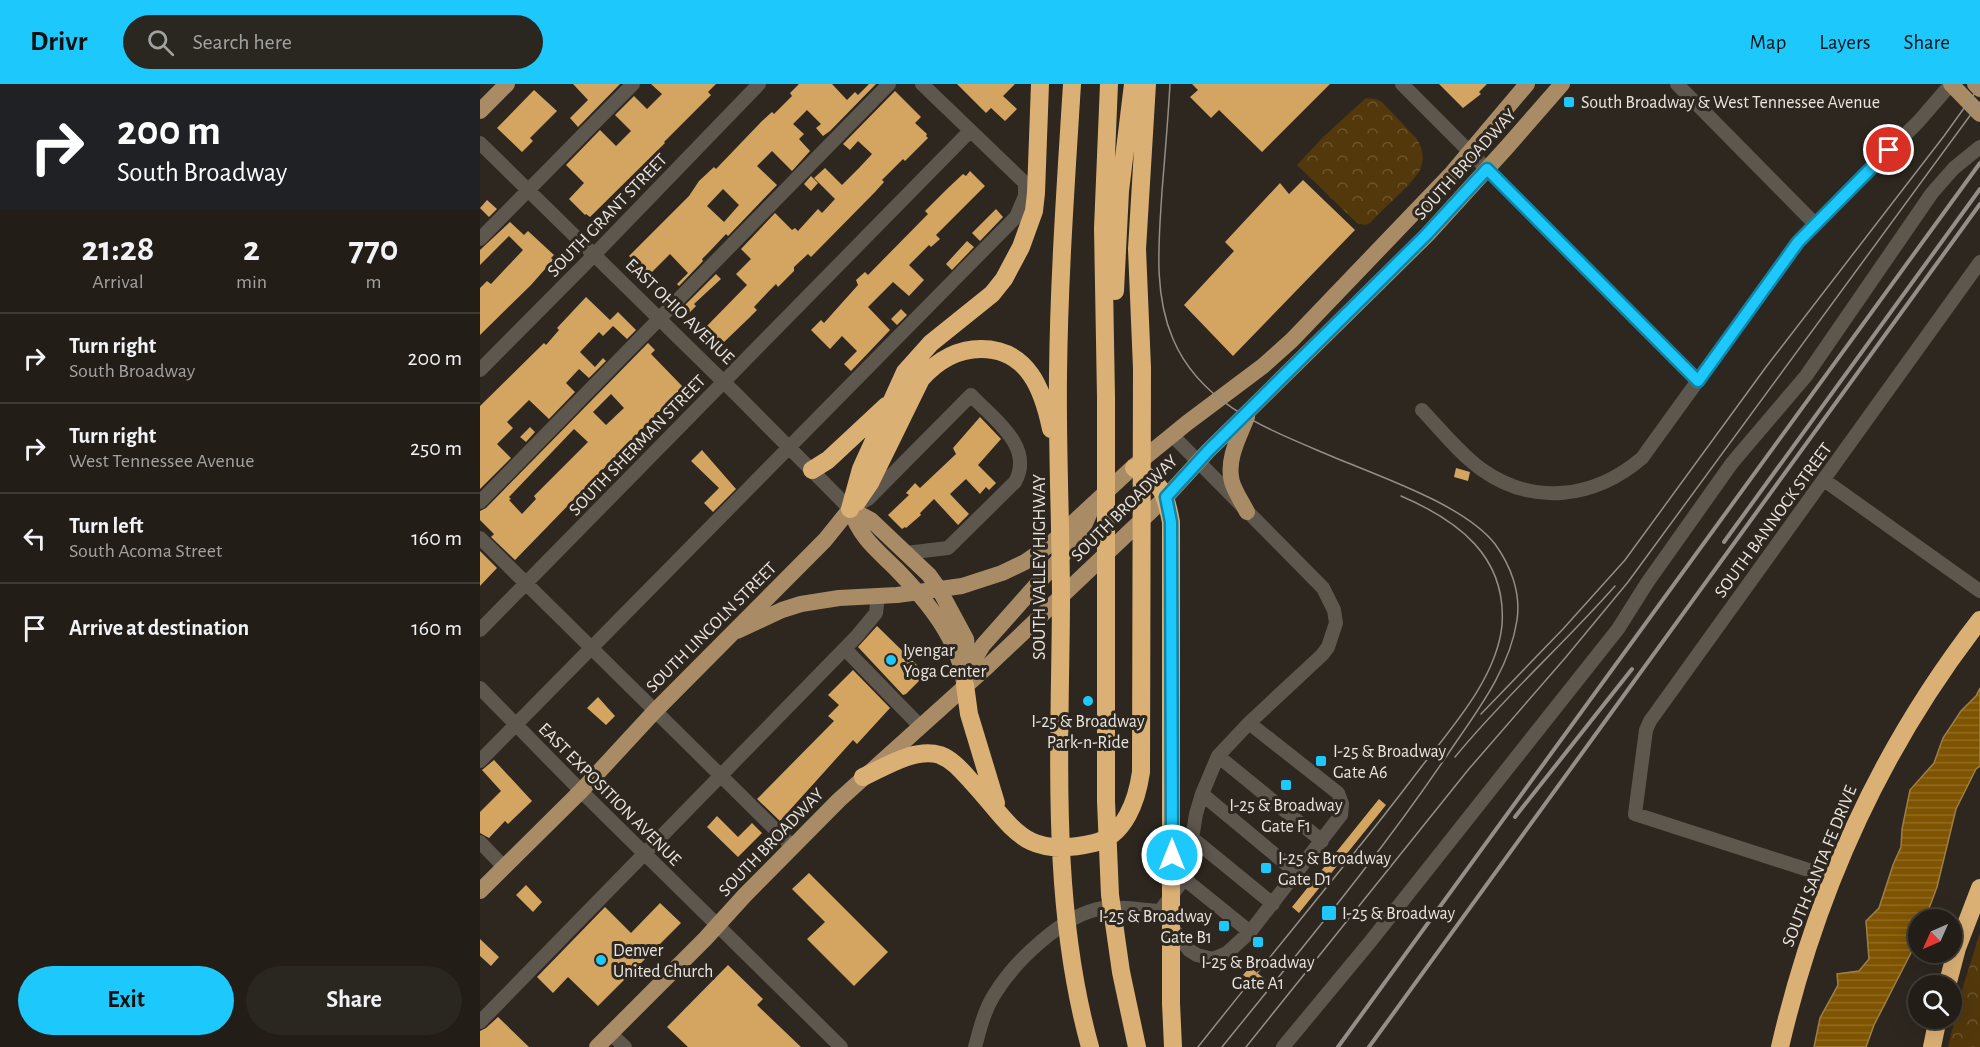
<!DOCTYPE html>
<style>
body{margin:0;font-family:"Alegreya Sans",sans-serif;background:#2a2620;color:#f1f3f6;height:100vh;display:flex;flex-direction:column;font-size:22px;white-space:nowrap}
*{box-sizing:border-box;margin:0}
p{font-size:20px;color:#a2a2a1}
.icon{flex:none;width:33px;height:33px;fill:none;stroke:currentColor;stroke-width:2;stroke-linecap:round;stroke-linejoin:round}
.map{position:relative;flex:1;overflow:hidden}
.drawer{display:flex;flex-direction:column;background:#221d17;width:480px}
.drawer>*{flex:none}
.hud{background:#202124;color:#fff;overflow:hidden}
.needle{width:39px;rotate:225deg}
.controls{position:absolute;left:1428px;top:825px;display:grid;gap:12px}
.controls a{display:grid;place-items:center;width:54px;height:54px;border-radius:50%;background:#221d17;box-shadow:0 6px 24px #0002,0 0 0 2px #3f3b36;font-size:30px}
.pin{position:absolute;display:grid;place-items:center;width:51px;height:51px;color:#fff;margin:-26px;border:3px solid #fff;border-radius:50%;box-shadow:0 2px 6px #0007}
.me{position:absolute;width:66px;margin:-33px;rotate:0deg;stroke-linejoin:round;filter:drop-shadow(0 0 4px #0008)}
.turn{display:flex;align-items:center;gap:21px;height:126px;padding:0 18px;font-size:27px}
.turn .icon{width:78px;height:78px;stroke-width:2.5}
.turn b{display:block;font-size:42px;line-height:51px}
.eta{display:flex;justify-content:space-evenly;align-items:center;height:102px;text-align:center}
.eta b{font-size:36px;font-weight:700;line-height:42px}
.primary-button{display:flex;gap:12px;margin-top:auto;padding:12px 18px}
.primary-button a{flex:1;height:69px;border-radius:36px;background:#1dc9fc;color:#111;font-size:24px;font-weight:700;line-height:69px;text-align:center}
.primary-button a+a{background:#2a2620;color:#f1f3f6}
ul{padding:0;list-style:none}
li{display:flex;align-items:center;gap:18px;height:90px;padding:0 18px;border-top:2px solid #3f3b36}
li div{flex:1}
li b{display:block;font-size:22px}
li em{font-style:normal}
header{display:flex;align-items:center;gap:36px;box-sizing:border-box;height:84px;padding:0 30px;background:#1dc9fc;color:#111}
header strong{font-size:28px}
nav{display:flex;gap:33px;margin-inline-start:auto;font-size:21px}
.search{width:420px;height:54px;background:#2a2620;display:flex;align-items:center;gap:15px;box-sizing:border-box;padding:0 21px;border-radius:33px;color:#a2a2a1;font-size:22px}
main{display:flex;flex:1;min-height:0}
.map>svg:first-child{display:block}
.park{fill:url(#park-crowns)}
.water{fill:url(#water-rules);stroke:#9e7f43;stroke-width:1.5}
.building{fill:#d4a561;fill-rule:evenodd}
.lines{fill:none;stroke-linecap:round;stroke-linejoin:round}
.minor{stroke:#5e574e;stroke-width:14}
.major{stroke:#a98c65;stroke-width:16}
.highway{stroke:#dbb074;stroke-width:18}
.tram{stroke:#938e88;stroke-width:1.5}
.rail{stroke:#938e88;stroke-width:4}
.route-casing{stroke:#1383a4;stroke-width:15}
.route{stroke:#1dc9fc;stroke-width:10}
.poi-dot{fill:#1dc9fc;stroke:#2d271f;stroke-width:2}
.labels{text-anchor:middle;stroke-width:6;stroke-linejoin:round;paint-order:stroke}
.poi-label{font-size:18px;fill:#e8e4df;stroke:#2d271f;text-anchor:start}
.street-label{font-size:18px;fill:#e8e4df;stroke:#2d271f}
</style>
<header>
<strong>Drivr</strong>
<div class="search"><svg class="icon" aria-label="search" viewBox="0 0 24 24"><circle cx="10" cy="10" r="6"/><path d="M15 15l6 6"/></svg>Search here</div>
<nav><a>Map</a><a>Layers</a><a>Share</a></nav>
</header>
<main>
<section class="drawer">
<div class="hud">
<div class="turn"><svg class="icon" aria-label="right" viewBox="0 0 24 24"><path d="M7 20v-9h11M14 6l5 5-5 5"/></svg><div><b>200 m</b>South Broadway</div></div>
</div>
<div class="eta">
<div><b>21:28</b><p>Arrival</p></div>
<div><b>2</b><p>min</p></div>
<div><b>770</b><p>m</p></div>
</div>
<ul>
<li><svg class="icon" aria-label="right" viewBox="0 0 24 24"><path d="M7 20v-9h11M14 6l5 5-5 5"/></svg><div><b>Turn right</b><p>South Broadway</p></div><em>200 m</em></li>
<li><svg class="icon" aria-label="right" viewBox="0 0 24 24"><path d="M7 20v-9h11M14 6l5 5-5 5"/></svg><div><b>Turn right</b><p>West Tennessee Avenue</p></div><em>250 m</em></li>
<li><svg class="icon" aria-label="left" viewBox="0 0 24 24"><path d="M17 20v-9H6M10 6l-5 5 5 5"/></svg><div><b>Turn left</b><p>South Acoma Street</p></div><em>160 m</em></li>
<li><svg class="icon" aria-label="arrive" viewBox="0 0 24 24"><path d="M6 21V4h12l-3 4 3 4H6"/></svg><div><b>Arrive at destination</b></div><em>160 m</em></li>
</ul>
<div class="primary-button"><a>Exit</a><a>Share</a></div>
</section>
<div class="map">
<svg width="1500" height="963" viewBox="0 0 1500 963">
<defs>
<pattern id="park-crowns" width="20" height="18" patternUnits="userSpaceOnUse" patternTransform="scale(1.5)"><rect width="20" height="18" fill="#52380b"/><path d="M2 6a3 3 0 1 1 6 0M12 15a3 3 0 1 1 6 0" fill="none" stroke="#6b552e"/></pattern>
<pattern id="water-rules" width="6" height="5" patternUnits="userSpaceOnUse" patternTransform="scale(1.5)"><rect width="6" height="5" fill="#7f5400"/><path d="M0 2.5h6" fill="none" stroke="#916c25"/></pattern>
</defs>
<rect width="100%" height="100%" fill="#2d271f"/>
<path class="park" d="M886,14l10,1 6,3 34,36c7,10 9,20 4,32 -6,12 -39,41 -50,53l-5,2 -8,-2 -60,-58 26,-28z
M1500,849v114h-32l14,-57z"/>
<path class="water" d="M1500,604v78l-4,3 -20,40 -19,78 -12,32 -7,1 -1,21 -43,84 -8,22h-52l6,-29 18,-33 -1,-11 22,-3 10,-12 -3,-38 13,-13 14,-43 8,-18 1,-18 8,-39 24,-27 9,-25 18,-27 15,-15z"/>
<path class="building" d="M93,0h47l-42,43 -8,-9 18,-18z
M171,0h65l-8,8 3,3 -47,47 1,1 -75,74 -4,-3 -1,1 -16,-16 15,-16 -18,-18 34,-35 16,16 15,-15 -16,-16 19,-19 13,13 15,-15z
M319,0h33l15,16 8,-8 3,3 11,-11h7l-46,47 -7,5 -7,-8 5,-4 -14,-14 -14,14 11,10 -5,5 11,12 -18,20 -20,-20 -15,15 20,19 -49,51 -2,-2 -16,17 -8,8 1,2 -24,25 -2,-2 11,-11 -18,-19 -22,22 -17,-16 1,-1 -3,-3 60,-60 10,-15 15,-14 2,2 46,-48 10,-9 2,2 18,-18 -2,-3zM243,105l16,16 -15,17 -17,-16z
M477,0h58l-12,12 14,13 -12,12 -14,-13 -5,5z
M712,0h138l-68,68 -43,-42 -8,8 -21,-21 8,-7z
M959,0h48l-8,8 2,2 -18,14z
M54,6l23,21 -27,27 3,3 -11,11 -25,-24z
M415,7l26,26 -6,6 12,11 -1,2 2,2 -23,23 -2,-2 -21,21 2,2 -9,10 -64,65 -3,-3 -14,13v4l-16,16 -2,-3 -7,7 -15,16 3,3 -9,9 -26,25 -3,-3 -2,3 -14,-14 44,-45 -11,-11 15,-15 -10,-10 34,-36 17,17 3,-2 3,3 20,-22 4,4 13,-14 -21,-21 11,-10 17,17 17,-17 13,-14 -14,-13 -8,9 -7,-6z
M490,87l15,15 -49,49 4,4 -9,8 -2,-2 -20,20 15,15 -15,16 -16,-14 -25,25 22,23 -39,41 -7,-7 13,-13 -15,-15 -12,13 -19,-19 10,-10 3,3 34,-38 -2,-5 9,-8 3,3 58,-59 2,-2 -3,-3 22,-22 16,-15 3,2z
M331,92l7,7 -7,8 -7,-7z
M823,96l52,50 -122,126 -49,-51 50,-54 -9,-9 55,-59 9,11z
M7,116l10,9 -8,8 -9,-9z
M516,125l7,8 -23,24 -8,-8z
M30,138l14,13 4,-4 26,24 -3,3 2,2 -22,25 -51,50v-47l7,-7 4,3 32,-34 -14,-14 -29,29v-15z
M487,157l7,6 -22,23 -6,-6z
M236,190l5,5 -27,25 2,2 -9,9 -6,-6z
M106,213l24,23 8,-8 18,18 -9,9 -14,-13 -10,10 -4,-4 -19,20 15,15 8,-9 3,3 -17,17 -10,-9 -13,14 9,9 -26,27 -20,-19 -22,22 6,6 -16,16 14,14 -31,31v-83l64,-63 2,2 13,-15 -2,-2z
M421,225l6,6 -10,10 -6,-6z
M168,259l7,7 -4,4 32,33 -168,173 -24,-23 3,-3 -14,-14v-9l6,-3zM131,310l13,14 -18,17 -13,-13zM94,345l14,13 -54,54 2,3 -14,15 -13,-14 2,-1 -2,-2z
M500,333l21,22 -23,26 18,18 -7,7 -3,-3 -6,7 -14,-15 -16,15 19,20 -11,11 -24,-26 -14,14 1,2 -15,13 -1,-1 -3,2 -14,-14 21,-20 -3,-2 9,-10 5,5 36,-34 -3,-6z
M50,343l5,5 -9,10 -6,-5z
M222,366l34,39 -23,23 -9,-9 15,-15 -28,-27z
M976,384l14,4 -2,9 -14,-4z
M0,467l17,17 -17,18z
M397,542l49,48 -20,20 -3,1 -45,-48z
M373,586l37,38 -33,36 -4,-4 -73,81 -23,-22 77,-78 -6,-5 11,-11 -11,-10z
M118,613l17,19 -9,9 -19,-17z
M14,676l38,41 -24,23 -3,-3 -16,17 -9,-5v-21l21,-21 -19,-21z
M899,715l7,6 -87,108 -7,-6z
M237,732l21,21 14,-14 10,10 -24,24 -31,-30z
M329,789l79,79 -34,34 -47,-47 18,-17 -33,-33z
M46,801l16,17 -9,10 -17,-17z
M180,819l21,20 -83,83 -30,-29 -15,16 -16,-16 68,-70 26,26z
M0,855l19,18 -8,9 -11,-10z
M248,881l35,34 -6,6 44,42h-113l-21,-20z
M770,883l16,13 -6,7 -17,-12z
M18,933l31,30h-49v-16l6,-3z"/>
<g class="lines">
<path class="minor" d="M922,0l296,297
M1197,0l138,140
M0,59l256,251 114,115 18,-10 103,-104c21,23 64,51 44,87l-67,66 -42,5
M0,155l153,-155
M0,286l114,-115 165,-171
M942,326c19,20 37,43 59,59 53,38 114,29 161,-11l156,-216 121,-121 32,-37
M1344,396l156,111
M0,418l409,-418
M0,454l312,308
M0,546l490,-499
M365,565l75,77
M0,604l101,103 260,256
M738,672l104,85
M0,677l536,-544 9,-21v-13l-103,-99
M722,710l95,79
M712,754l81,66
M0,758l24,25
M702,793l68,55
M1353,794l-198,-64 11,-84 4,-9 330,-459
M680,827l20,-27 9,-27 7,-43 6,-20 16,-38 31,-33 73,-68 6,-8 8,-24 -2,-13 -11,-22 -151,-153
M689,839l20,27 8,5 16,4 14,-6 23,-21 91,-117 1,-11 -4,-11 -89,-70
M0,938l377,-386 19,-23 2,-17
M130,949l15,14
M495,963c5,-18 9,-36 19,-52 20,-33 70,-82 110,-87 18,-2 38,2 56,3
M803,963l87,-105 248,-313 29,-46 85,-120 74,-87 126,-183 22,-25 26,-21"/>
<path class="major" d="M1471,0l29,30
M1495,0l5,5
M0,27l27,-27
M767,333c-8,20 -21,43 -15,65 3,10 10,20 15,30
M370,425c11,30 26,40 47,61 30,31 62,69 67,113
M370,425l21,11 58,55 10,14 27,50 1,8 -4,23
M257,547l45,-21 19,-6 38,-6 58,-3 65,-9 40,-13 23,-11 23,-16 85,-79 54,-44 76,-57 29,-26 160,-167 75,-89
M485,600l12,-29 6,-10 96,-108 11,-25
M0,807l101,-100 74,-80 170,-171 25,-31
M117,963l108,-108 40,-44 94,-95 150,-135 177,-168 42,-46 219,-216 80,-88 55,-63"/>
<path class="highway" d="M592,0c-6,97 -13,194 -14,291 -1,76 3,152 3,228 -1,148 -11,300 29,444
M629,0l-6,144 3,169v404l4,94 11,77 16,75
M635,207l5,-100 13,-107
M654,384c28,16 31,23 37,54v481l2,44
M332,386l16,-10 58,-54
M377,418l13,-19 51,-104c16,-18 35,-30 60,-30 47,0 62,41 70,80
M370,425l11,-40 44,-97 26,-29 61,-49 12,-15 17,-32 13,-36 2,-18 4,-109
M485,601l4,29 27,89
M383,693c22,-10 52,-30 77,-22 13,5 22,16 31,26 43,46 51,79 123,62 31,-7 43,-43 47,-71l1,-404 -5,-119 10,-165
M1467,902l10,-38 23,-60
M1300,963c36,-155 102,-301 200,-427
M1452,963l6,-29"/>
<path class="tram" d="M690,0c-2,36 -5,71 -8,107 -3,49 -9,102 11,148 27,64 92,89 151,114 48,21 139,50 171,91 16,22 26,49 22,76 -7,48 -39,90 -65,128 -70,105 -151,201 -230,299
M1001,630l82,-85 62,-69 141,-193 178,-231 36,-50
M975,673c49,-60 108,-112 160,-171
M718,963c49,-62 99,-123 148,-184 26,-32 51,-64 76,-97 31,-40 75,-89 80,-141 5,-69 -45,-105 -101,-129
M766,963l222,-277 98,-113 62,-75 352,-480"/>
<path class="rail" d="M1244,458l256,-353
M1035,733l117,-148
M858,963l642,-884
M889,963l611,-843"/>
</g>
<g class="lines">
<defs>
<path id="route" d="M692,771l-1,-333 -5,-25 42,-46 218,-216 61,-66 211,212 100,-139 91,-92"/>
</defs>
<use href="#route" class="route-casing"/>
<use href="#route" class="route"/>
</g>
<g class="poi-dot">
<rect x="1083" y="12" width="12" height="12" rx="3"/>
<circle cx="411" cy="576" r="6"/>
<circle cx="608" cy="617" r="6"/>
<rect x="835" y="671" width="12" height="12" rx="3"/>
<rect x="800" y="695" width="12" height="12" rx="3"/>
<rect x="780" y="778" width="12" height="12" rx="3"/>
<rect x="841" y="821" width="16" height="16" rx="3"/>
<rect x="738" y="836" width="12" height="12" rx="3"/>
<rect x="772" y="852" width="12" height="12" rx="3"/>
<circle cx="121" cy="876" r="6"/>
</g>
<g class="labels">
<g class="poi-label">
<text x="1101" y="24">South Broadway &amp; West Tennessee Avenue</text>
<text x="423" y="572">Iyengar<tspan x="423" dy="21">Yoga Center</tspan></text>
<text x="608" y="643" text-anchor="middle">I-25 &amp; Broadway<tspan x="608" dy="21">Park-n-Ride</tspan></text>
<text x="853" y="673">I-25 &amp; Broadway<tspan x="853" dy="21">Gate A6</tspan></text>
<text x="806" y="727" text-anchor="middle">I-25 &amp; Broadway<tspan x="806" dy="21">Gate F1</tspan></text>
<text x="798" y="780">I-25 &amp; Broadway<tspan x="798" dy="21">Gate D1</tspan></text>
<text x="862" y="835">I-25 &amp; Broadway</text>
<text x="732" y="838" text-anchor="end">I-25 &amp; Broadway<tspan x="732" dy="21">Gate B1</tspan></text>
<text x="133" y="872">Denver<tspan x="133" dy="21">United Church</tspan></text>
<text x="778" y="884" text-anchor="middle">I-25 &amp; Broadway<tspan x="778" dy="21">Gate A1</tspan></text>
</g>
<g class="street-label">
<text transform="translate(985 80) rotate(-48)" y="6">SOUTH BROADWAY</text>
<text transform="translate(127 131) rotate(-46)" y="6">SOUTH GRANT STREET</text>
<text transform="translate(200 227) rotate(44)" y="6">EAST OHIO AVENUE</text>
<text transform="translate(157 361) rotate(-46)" y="6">SOUTH SHERMAN STREET</text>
<text transform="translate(644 424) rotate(-45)" y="6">SOUTH BROADWAY</text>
<text transform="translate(1293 436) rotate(-54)" y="6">SOUTH BANNOCK STREET</text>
<text transform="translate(559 483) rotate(-90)" y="6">SOUTH VALLEY HIGHWAY</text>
<text transform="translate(231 543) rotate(-45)" y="6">SOUTH LINCOLN STREET</text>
<text transform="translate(130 710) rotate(45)" y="6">EAST EXPOSITION AVENUE</text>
<text transform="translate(291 758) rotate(-46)" y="6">SOUTH BROADWAY</text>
<text transform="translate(1339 782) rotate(-68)" y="6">SOUTH SANTA FE DRIVE</text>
</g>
</g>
</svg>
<div class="controls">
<a><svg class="needle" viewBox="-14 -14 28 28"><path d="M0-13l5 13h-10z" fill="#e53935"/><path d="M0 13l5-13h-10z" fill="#a2a2a1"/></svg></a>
<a><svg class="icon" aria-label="search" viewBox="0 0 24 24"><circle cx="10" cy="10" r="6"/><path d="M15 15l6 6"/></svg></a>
</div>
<div class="pin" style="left:1409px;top:66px;background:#d93025"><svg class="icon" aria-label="arrive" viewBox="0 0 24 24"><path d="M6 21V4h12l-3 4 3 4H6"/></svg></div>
<svg class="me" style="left:692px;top:771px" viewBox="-20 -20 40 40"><circle r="17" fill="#1dc9fc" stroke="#fff" stroke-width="3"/><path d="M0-11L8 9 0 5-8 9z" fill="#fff"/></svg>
</div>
</main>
